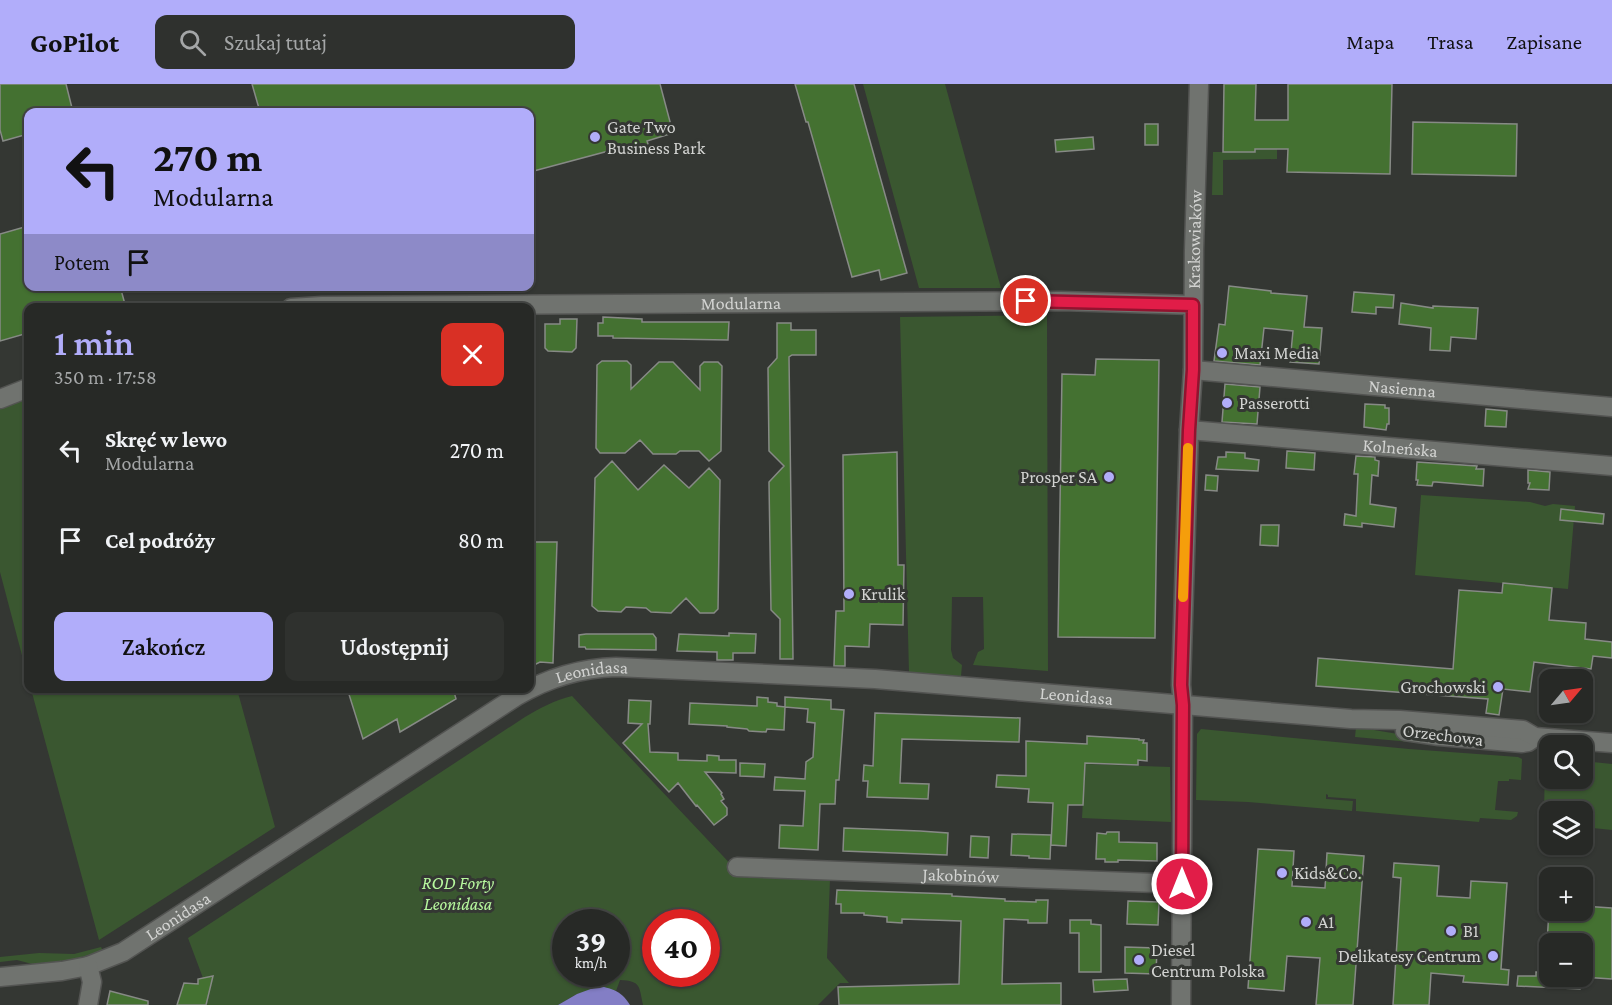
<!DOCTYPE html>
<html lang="pl">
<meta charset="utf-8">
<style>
body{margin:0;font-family:"Crimson Pro",serif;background:#2f312e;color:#f1f3f6;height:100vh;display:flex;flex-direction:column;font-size:22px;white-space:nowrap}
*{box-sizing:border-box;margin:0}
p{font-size:20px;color:#a4a6a7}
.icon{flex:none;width:33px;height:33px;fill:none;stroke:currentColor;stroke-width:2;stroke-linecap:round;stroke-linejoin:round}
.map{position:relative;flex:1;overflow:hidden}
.drawer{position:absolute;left:24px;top:219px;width:510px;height:390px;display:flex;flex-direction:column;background:#272926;border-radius:12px;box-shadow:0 2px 4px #0004,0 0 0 2px #434543}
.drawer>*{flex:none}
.banner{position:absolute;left:24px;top:24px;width:510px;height:183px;border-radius:12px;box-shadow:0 2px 4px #0004,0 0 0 2px #434543;background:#b1adfa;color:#111;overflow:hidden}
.needle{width:39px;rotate:61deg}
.buttons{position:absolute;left:1539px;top:585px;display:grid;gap:12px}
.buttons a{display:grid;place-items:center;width:54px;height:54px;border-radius:12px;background:#272926;box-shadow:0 2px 4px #0004,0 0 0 2px #434543;font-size:30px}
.speed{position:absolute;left:552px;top:825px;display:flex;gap:12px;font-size:30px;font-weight:700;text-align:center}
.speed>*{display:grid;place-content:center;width:78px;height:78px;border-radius:50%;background:#272926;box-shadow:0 2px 4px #0004,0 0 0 2px #434543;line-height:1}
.speed small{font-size:15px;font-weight:400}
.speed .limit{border:9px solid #d22;background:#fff;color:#111}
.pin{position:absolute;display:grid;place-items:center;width:51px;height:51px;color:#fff;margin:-26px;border:3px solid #fff;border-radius:50%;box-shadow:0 2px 6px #0007}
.me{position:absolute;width:66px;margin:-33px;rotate:0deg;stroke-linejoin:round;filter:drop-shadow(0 0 4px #0008)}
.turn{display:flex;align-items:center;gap:21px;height:126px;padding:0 30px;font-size:27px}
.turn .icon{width:78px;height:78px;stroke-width:2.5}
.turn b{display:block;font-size:42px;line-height:51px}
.then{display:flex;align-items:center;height:57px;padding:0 30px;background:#0003;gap:12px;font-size:22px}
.round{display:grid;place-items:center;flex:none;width:63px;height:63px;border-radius:12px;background:#2f312e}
.summary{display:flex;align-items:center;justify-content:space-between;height:102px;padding:0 30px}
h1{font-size:36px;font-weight:600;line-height:45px;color:#b1adfa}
.action{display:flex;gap:12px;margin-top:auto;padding:12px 30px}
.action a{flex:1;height:69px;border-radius:12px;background:#b1adfa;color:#111;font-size:24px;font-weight:600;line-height:69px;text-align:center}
.action a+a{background:#2f312e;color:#f1f3f6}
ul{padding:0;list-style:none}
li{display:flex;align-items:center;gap:18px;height:90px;padding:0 30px}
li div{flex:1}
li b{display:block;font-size:22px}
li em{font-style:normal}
header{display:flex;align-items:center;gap:36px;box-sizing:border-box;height:84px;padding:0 30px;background:#b1adfa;color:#111}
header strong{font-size:28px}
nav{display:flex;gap:33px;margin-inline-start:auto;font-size:21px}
.search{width:420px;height:54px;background:#2f312e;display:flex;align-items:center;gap:15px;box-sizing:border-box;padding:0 21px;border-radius:12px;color:#a4a6a7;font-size:22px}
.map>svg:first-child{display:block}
.green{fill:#3a5730;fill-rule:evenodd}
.water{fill:#837ec5}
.building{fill:#447131;stroke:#878a86;stroke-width:1.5}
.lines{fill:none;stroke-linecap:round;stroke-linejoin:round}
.minor-casing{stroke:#535452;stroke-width:21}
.minor{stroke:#70736f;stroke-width:18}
.route-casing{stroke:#92132f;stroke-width:15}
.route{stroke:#e11d48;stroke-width:10}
.slow{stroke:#f59e0b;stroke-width:10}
.poi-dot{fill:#b1adfa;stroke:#343733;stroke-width:2}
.labels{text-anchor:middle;stroke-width:6;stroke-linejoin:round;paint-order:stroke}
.poi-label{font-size:18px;fill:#d2d3d1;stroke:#343733;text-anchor:start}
.street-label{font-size:18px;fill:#d2d3d1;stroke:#343733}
.park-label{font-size:18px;font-style:italic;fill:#b7f89e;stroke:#343733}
</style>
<header>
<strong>GoPilot</strong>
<div class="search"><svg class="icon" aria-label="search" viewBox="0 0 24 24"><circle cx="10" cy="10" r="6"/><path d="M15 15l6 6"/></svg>Szukaj tutaj</div>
<nav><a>Mapa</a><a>Trasa</a><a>Zapisane</a></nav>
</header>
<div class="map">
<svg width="1612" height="921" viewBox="0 0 1612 921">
<rect width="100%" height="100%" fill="#343733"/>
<path class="green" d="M863,0h82l56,204h-82z
M1255,65h22v10l-54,1v35h-11l1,-43h42z
M1047,231l1,356 -75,-6 5,-13 6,-3 -1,-52h-31l-1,53 2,8 9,7 -1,11 -52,-3 -9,-356z
M28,314v280l-28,-106v-164z
M1421,411l109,7 15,4 8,-2 22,2 -7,83 -153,-14z
M31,605h206l38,138 -176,113z
M572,612l166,176 92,7 -3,79 22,25h-9l-22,22h-175c-4,-19 -2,-24 -23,-25l-4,11 -1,-1 -38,4 -19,11h-352l7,-29 -10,2 -15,-40 337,-221c15,-9 30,-17 47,-21zM566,838h50v52h-50zM656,838h50v52h-50z
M1356,643l132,22 -133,-12z
M1201,645l208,20 109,8 4,2 -1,21 -12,-1v2h-11l-3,29 23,2 -1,4 -6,4 -31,-2 -1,4 -123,-11v-12l-28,-2v-2l-2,-1v5l27,2 -1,10 -104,-9 -52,-2 1,-66z
M1548,674h1l1,20h32l1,-17 29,3v66l-29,-3 -1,-15h-32l-1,8 -5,-6 1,-52z
M1085,680l85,3 1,55 -89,-4z
M101,863l2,4 -32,9 -39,4 -15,-4 -17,2v-5l39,-4 35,1z"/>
<path class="water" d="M599,902c15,3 22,5 31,19h-72l19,-11z"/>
<path class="building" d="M0,0h66l7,28h-45v22l-25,7 -3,-11z
M252,0h408l13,49 -26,8 2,6 -16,4 -2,-6 -101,27v-60h-270z
M795,0h59l53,189 -26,7 -2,-10 -27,7 -44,-155h-2z
M1224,0h32l-1,36h33v-36h104l-2,90 -103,-2 1,-23h-33v3h-32z
M1413,38l104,2 -1,52 -104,-2z
M1145,40h13v21h-13z
M1093,53l1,12 -38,3 -1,-12z
M28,142v60h92l6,22h-98v25l-28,8v-107z
M1229,202l42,5v2l36,3 -3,31 18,1 -3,36 -29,-2 3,-31 -29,-3 -4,37 -46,-4 5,-37 6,1z
M1354,208l40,3 -1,13 -17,-1v7l-24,-2z
M1401,219l32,5v-2l45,2 -2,31 -25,-2 -1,14 -20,-1 1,-22 -32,-4z
M603,233l39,2v3h87l-1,18 -115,-2v-2h-15v-13h5z
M560,235h17l-1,29 -4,4 -24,-1 -3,-3v-24h15z
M777,239h14v7h25v25h-24l-3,2 4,302h-13v-40l-9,-9 -2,-128 15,-16 -15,-15 -1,-83 9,-10z
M1096,275l63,1 -4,278 -97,-1 4,-263 33,1z
M602,277h25l4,4v24l28,-27h14l27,28v-24l4,-4h14l4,4 -1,85 -12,10 -10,-10h-19l-4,3h-23l-13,-14 -15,13h-25l-4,-5 1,-83z
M1225,300l35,3 -3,37 -35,-2z
M1365,320l20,1v3h4v16h-2l-1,6 -22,-3z
M1486,325l21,2 -1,16 -21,-1z
M1287,367l28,2 -1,17 -28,-2z
M897,368l1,113h6l-1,60 -33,-1 -1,23 -24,-1v20h-11l2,-55h8l-1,-156z
M1226,368l19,1v5l14,2 -1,11 -42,-2 2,-12h8z
M1356,372l19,1v3l4,1 -1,15 -6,-1 -2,29 26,4 -2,19 -32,-4v4l-18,-2 1,-11 11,2 2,-42h-4z
M612,377l26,29 26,-25 25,23 20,-20 11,12 -2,129 -4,4h-14l-14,-15 -15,15 -20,-1 -5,-4 -20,-1 -5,5 -23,-1 -6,-5 3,-128z
M1417,378l60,4 -1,3h8l-1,17 -47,-4h-3l-1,4 -15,-1 1,-5h-2z
M1528,386l22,2 -1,18 -21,-1 2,-6h-2z
M1206,391l12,1 -1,15 -12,-1z
M1561,425l43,5 -1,10 -43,-4z
M1261,441h18l-1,21 -18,-1z
M530,458h27l-4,121 -13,-1 -10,5z
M1503,499l49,5 -3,32 37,3 -1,16 27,3v16l-19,-2 -2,13 -57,-7 -4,30 -27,-3 -4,26 -13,-2 2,-14 -172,-13 2,-28 135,11 6,-79 43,3z
M729,549l27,1 -1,19h-22v7h-16v-8l-40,-1 2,-17 50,2z
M586,550h67l3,4v12l-70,-1 -1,-2h-6v-12z
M347,604h106l3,11 -56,33 -3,-13 -34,20z
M757,613l11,1v4l9,1v3l8,1v-10l46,3v9l13,1 -5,70h-3l-1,24h-15l-2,46 -39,-2 1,-23 23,1 2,-35 -31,-1 1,-13 30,2 1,-17 7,-5 2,-34 -8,-1 1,-13 -23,-2 -1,23 -17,-1 -1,3 -17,-1 -2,-2 -20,-2v-1l-38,-2 1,-21 67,3z
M629,616l22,1 -1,23h-2l2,28 28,1v7l29,1v-6l12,1v4h17v13l-31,-1 17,21 -1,1 3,5 -3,2 6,7v7l-13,10 -17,-20 -1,1 -18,-23 -9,9 -46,-49 19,-19 -14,-1z
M875,629l145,5 -1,24 -117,-3 -2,44 29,1 -1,15 -61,-2 1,-16h-5l1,-16 9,1z
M1087,652l52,3v1h5l-1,3h4v18l-9,-1v5l-53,-2 -2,42h-15l-2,41 -15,-1 2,-42 -25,-1 1,-13 -33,-2 1,-12 29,1v-35l61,3z
M740,679l25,1 -1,13 -24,-1z
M844,744l76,3 28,2 -1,22 -104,-4z
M1107,748h12v10l38,1v18l-39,-1v2h-13v-3h-9l1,-26 9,1z
M1012,750l39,1 -1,24 -21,-1v-2l-18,-1z
M971,752l18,1 -1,21 -18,-1z
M1258,765l36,2 -2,35 33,2 2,-35 37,3 -11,149h-37l4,-47 -33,-2 -3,35 -36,-3z
M1394,779l45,3 -2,30 33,2 1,-17 36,2 -6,86 8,1 -1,15 -45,-3 1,-6 -33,-3 -2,32h-36l8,-127 -8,-1z
M837,806l115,4v2l53,3v2l31,1v-2h12l-1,23h-19v-3l-24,-1 -2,65 59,-1v22h-222l-1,-18 121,-3 2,-63 -59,-2v4l-15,-1v-5l-23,-2v-2h-23v-9h-5z
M1128,817l31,1 -1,23 -31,-1z
M1582,822l30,2v71l-30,-2v-33h-35l2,-34h33z
M1070,836h21v4l10,1v47h-22v-39h-9z
M1125,863l32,1 -1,26 -31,-1z
M1536,888l14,1v3h31l-1,13 -63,-3 1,-10h18z
M213,892l-7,29h-29l7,-22 14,1v-5z
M1127,895l1,11 -34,2 -1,-12z
M110,907l38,10v4h-41z"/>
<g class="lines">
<defs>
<g id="minor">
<path id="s1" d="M291,224l31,-2 739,-5 132,4"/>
<path id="s2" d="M1193,286l419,37"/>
<path d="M0,315l28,-11"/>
<path id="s3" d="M1189,346l423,36"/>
<path d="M1405,647l34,5 83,7 6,-1 7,-5"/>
<path id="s4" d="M737,783l445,17"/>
<path id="s5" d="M0,893l62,-6 26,-5 35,-14 394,-256c31,-18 63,-28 99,-29l259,12 476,40 49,1 123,10 12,7 77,6"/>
<path d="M88,921l4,-23 -4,-16"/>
<path id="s6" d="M1181,921l2,-300 -2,-20 8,-255 4,-60 1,-120 5,-166"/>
</g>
</defs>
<use href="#minor" class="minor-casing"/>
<use href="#minor" class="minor"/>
</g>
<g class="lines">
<defs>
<path id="route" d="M1026,217l167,4v65l-4,60 -8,255 2,20 -1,179"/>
</defs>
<use href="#route" class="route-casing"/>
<use href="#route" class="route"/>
<path class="slow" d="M1183,513l5,-149"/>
</g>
<g class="poi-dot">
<circle cx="595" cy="53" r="6"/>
<circle cx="1222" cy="269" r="6"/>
<circle cx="1227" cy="319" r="6"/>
<circle cx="1109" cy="393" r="6"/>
<circle cx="849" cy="510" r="6"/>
<circle cx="1498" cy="603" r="6"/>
<circle cx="1282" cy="789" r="6"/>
<circle cx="1306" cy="838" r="6"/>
<circle cx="1451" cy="847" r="6"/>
<circle cx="1493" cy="872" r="6"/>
<circle cx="1139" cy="876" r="6"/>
</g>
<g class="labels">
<g class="poi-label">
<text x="607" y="49">Gate Two<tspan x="607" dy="21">Business Park</tspan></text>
<text x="1234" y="275">Maxi Media</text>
<text x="1239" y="325">Passerotti</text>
<text x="1097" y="399" text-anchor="end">Prosper SA</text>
<text x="861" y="516">Krulik</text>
<text x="1486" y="609" text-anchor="end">Grochowski</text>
<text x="1294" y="795">Kids&amp;Co.</text>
<text x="1318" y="844">A1</text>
<text x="1463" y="853">B1</text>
<text x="1151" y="872">Diesel<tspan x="1151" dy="21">Centrum Polska</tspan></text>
<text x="1481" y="878" text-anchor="end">Delikatesy Centrum</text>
</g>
<g class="street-label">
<text dy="6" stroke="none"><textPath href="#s6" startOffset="766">Krakowiaków</textPath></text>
<text dy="6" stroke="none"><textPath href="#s1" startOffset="450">Modularna</textPath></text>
<text dy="6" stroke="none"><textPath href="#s2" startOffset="210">Nasienna</textPath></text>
<text dy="6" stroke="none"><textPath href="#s3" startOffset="212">Kolneńska</textPath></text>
<text dy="6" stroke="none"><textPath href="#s5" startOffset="676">Leonidasa</textPath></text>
<text dy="6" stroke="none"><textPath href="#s5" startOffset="1162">Leonidasa</textPath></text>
<text transform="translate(1443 651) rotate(7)" y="6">Orzechowa</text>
<text dy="6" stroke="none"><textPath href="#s4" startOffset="224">Jakobinów</textPath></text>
<text dy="6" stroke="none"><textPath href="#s5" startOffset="192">Leonidasa</textPath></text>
</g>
<g class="park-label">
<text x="458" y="805">ROD Forty<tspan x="458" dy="21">Leonidasa</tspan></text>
</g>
</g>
</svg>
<div class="buttons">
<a><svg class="needle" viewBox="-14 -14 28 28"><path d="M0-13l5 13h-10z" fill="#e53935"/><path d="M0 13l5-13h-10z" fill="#a4a6a7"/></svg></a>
<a><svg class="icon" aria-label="search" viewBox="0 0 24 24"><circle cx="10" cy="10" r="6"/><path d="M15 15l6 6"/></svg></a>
<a><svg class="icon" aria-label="layers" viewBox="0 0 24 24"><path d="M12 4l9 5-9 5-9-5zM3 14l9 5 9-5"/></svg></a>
<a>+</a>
<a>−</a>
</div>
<div class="speed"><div>39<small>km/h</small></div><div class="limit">40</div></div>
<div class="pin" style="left:1026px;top:217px;background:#d93025"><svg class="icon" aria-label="arrive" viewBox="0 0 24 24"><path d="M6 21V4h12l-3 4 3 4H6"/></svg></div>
<svg class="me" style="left:1182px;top:800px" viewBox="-20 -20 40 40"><circle r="17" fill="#e11d48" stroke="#fff" stroke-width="3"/><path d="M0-11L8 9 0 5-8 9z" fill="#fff"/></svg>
<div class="banner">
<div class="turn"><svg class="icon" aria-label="left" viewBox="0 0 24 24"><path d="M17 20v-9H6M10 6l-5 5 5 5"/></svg><div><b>270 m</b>Modularna</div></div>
<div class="then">Potem<svg class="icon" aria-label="arrive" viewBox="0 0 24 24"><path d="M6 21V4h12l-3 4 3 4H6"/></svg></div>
</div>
<section class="drawer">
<div class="summary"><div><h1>1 min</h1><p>350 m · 17:58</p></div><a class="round" style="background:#d93025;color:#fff"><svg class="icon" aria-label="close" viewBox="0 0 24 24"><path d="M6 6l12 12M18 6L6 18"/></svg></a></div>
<ul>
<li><svg class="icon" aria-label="left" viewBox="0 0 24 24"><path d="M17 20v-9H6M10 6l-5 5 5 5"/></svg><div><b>Skręć w lewo</b><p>Modularna</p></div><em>270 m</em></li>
<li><svg class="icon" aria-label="arrive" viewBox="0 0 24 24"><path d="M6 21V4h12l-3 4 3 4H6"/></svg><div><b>Cel podróży</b></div><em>80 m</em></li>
</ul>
<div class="action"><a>Zakończ</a><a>Udostępnij</a></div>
</section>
</div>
